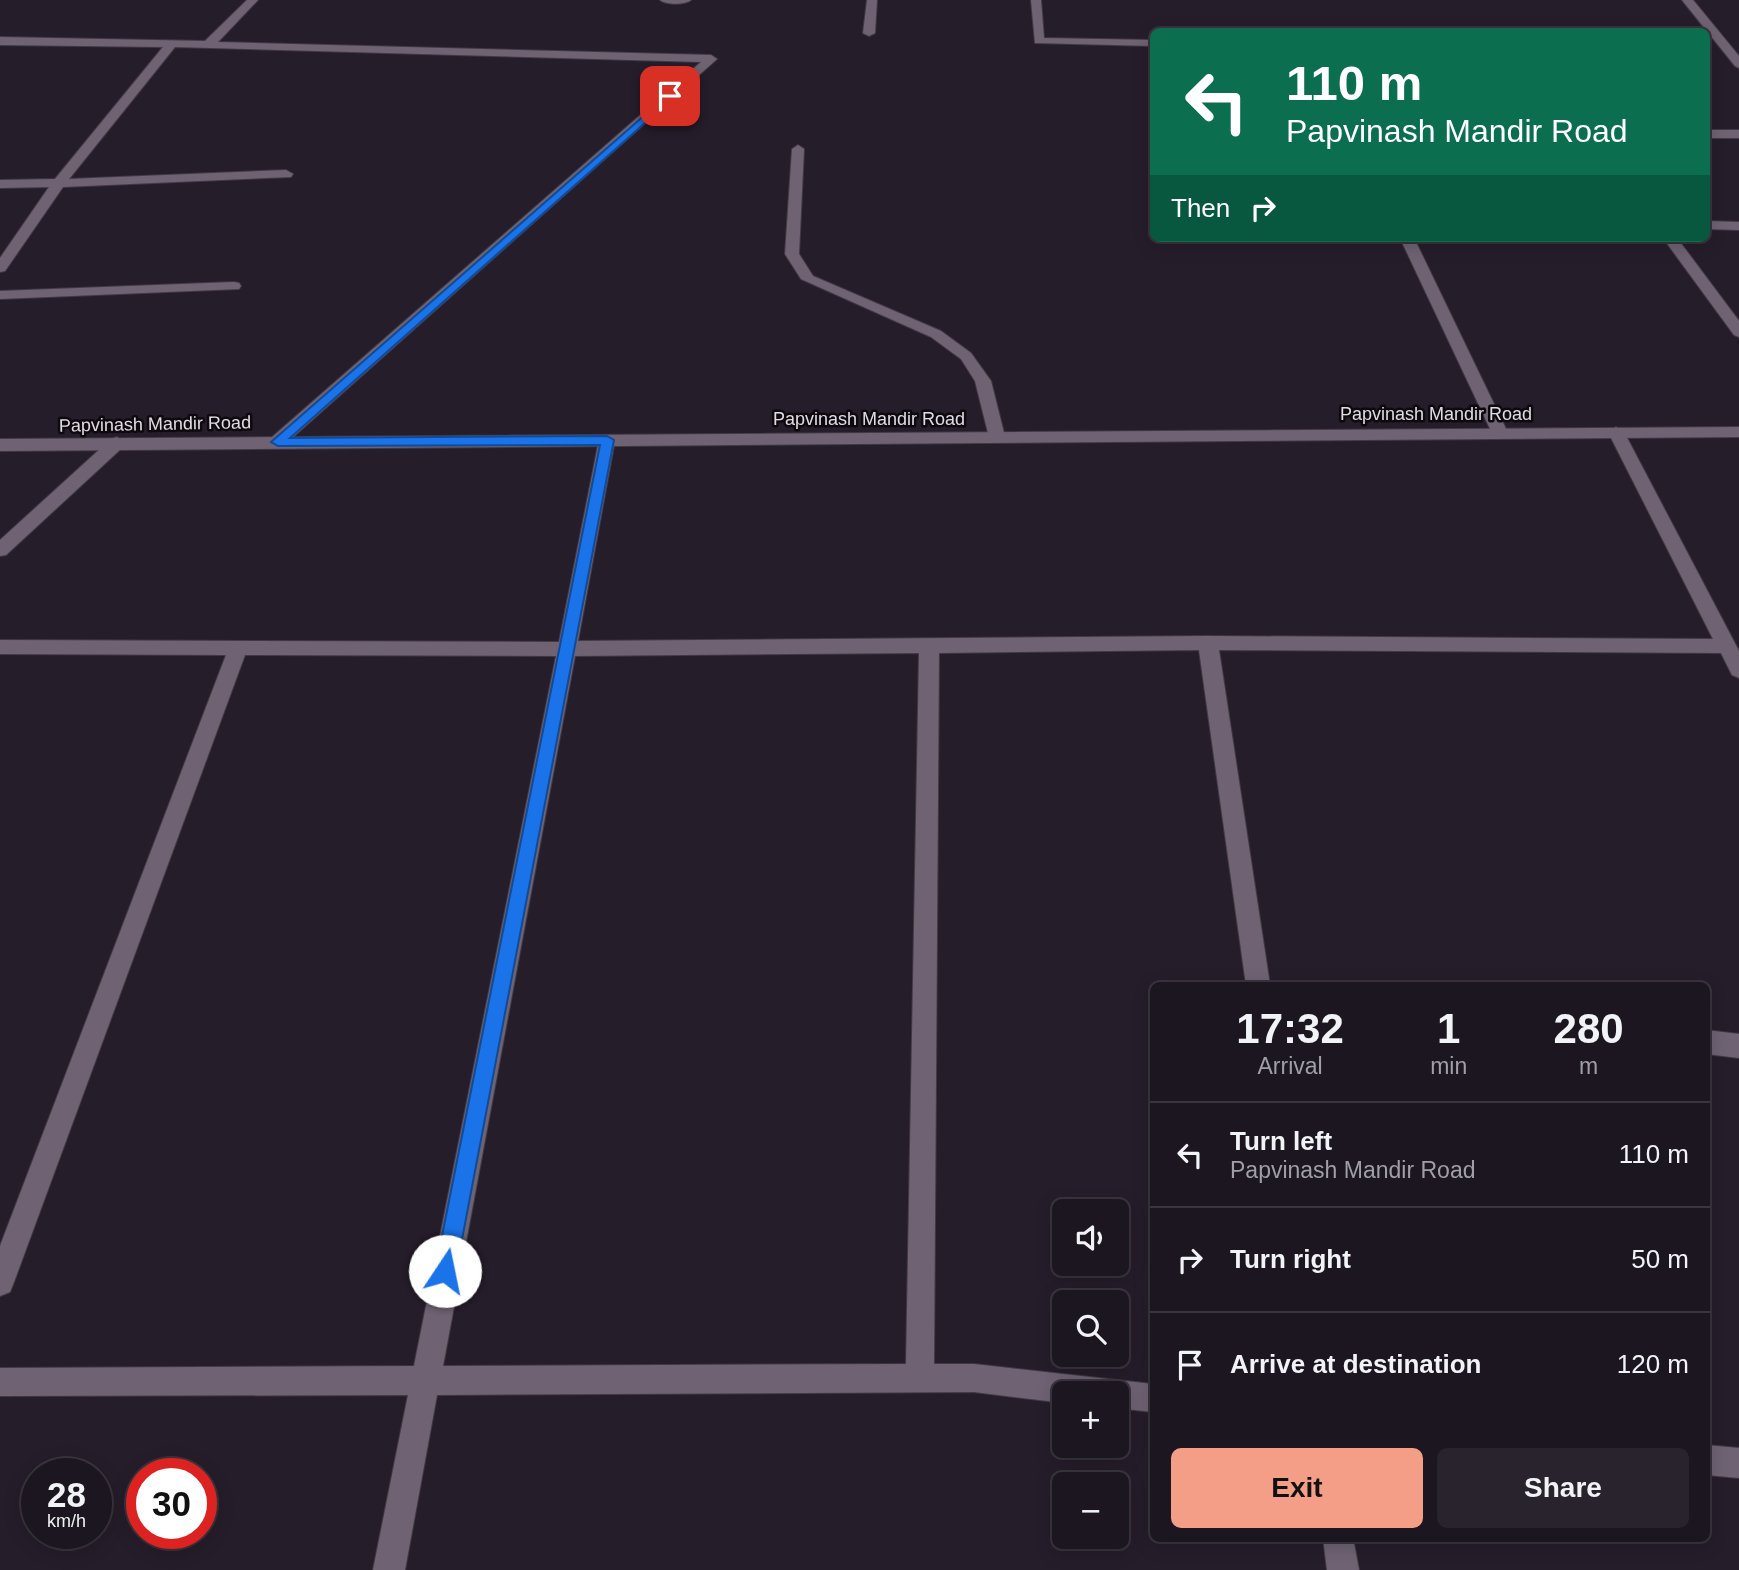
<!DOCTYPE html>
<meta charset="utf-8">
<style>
body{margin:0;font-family:Arial,sans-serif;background:#29232d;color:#f1f3f6;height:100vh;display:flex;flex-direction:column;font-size:26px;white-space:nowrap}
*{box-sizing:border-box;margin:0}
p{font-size:23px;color:#a09fa5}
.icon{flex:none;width:38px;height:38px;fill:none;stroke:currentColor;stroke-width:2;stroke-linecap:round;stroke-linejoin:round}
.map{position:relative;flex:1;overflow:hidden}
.panel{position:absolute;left:1150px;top:982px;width:560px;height:560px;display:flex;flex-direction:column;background:#1c1620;border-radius:10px;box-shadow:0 4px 18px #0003,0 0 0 2px #3a353e}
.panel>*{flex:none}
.hud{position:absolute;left:1150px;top:28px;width:560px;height:214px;border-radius:10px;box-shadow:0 4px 18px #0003,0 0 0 2px #3a353e;background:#0b6e4f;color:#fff;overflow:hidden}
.buttons{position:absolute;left:1052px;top:1199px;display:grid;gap:14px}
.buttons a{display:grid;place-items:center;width:77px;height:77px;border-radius:10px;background:#1c1620;box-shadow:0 4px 18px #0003,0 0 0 2px #3a353e;font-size:35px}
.speed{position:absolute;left:21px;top:1458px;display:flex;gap:14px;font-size:35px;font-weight:700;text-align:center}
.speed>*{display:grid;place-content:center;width:91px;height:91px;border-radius:50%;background:#1c1620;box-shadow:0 4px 18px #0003,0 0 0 2px #3a353e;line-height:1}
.speed small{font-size:18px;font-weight:400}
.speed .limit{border:10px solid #d22;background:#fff;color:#111}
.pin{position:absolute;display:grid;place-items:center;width:60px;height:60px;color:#fff;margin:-30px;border-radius:14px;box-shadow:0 4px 10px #0006}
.me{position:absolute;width:77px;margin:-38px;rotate:11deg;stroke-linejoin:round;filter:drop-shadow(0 0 5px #0008)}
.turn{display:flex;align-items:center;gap:24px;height:147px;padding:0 21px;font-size:32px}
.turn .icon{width:91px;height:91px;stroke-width:2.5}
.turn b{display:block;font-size:49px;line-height:60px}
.then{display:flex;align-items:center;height:66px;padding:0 21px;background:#0003;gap:14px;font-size:26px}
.eta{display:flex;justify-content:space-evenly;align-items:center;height:119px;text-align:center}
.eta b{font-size:42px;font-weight:600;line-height:49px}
.primary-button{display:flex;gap:14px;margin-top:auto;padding:14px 21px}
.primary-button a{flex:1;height:80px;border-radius:10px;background:#f49e88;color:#111;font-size:28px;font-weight:600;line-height:80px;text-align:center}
.primary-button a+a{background:#29232d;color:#f1f3f6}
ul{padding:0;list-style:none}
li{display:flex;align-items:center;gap:21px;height:105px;padding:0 21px;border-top:2px solid #3a353e}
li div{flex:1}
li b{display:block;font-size:26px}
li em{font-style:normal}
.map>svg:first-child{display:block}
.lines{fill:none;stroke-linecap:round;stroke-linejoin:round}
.lane-casing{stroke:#413a44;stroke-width:2}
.street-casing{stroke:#413a44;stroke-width:2}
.secondary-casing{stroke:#413a44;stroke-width:2}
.lane{fill:#6f6373;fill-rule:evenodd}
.street{fill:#6f6373;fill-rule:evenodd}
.secondary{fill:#6f6373;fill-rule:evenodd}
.route{fill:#1a73e8;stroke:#114b97;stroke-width:2}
.labels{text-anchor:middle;stroke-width:5;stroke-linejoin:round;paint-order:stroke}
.far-street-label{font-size:18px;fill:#e1dbe3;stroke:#0d090e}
</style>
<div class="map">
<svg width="1739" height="1570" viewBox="0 0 1739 1570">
<rect width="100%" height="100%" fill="#261d2a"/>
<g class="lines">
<defs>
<path id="lane" d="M798,145l6,4 -5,105 14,22 128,55 30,22 20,28 14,56 -2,4 -6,1 -8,-5 -14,-56 -14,-22 -30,-22 -130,-58 -16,-25 7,-105z"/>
<path id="street" d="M247,0h11l-40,42 493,13 6,4 -434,387h-12l-2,-4 2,-4 430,-376 -526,-15 -106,132 217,-9 7,4 -2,3 -228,10 -58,84 -5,1v-14l49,-71 -49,1v-8l55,-1 108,-132 -163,-2v-8l205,4z
M660,0h31c-6,5 -25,5 -31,0z
M867,0h10l-2,33 -6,3 -6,-3z
M1031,0h10l3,38 109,2v6l-118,-3z
M1682,0h11l46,56v12l-4,-2z
M1706,130h33v8h-33z
M1706,221l33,1v8l-33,-1z
M1400,238h14l94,195 -2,4 -6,1 -8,-5z
M1663,238h14l62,83v16l-5,-2z
M234,282l5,1 2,3 -2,3 -239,10v-8z
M1616,427l8,5 115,219v27l-7,-3 -11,-22 -502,-3 51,335h-24l-47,-335 -260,3 -5,711h40l179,20v28l-37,-4v-15h-52v10l-90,-11 -537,3 -32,175h-32l35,-175 -408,1v-28l414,-2 142,-710 -311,-1 -231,627 -4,10 -10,4v-50l226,-591 -226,-1v-14l559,2 40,-202 8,-5 8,5 -37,201 630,-5 505,3 -105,-207zM919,653l-13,711 -463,2 132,-710z
M117,437l8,6 -2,4 -117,108 -6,1v-16l111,-101z
M1706,1030l33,4v24l-33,-4z
M1706,1445l33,3v30l-33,-3z
M1323,1538h30l6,32h-32z"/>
<path id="secondary" d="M1739,427v10l-1739,14v-12z"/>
</defs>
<use href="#lane" class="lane-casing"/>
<use href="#street" class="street-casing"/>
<use href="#secondary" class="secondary-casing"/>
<use href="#lane" class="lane"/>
<use href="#street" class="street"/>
<use href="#secondary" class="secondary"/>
</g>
<path class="route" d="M670,93l5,3 -2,2 -383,340 317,-2 7,4 -158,831 -3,7 -8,3 -7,-3 -3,-7 165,-826 -322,1 -7,-4z"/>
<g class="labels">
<g class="far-street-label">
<text x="1436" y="420">Papvinash Mandir Road</text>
<text x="869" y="425">Papvinash Mandir Road</text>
<text transform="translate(155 424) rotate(-1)" y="6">Papvinash Mandir Road</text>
</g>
</g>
</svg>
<div class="buttons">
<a><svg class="icon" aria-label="sound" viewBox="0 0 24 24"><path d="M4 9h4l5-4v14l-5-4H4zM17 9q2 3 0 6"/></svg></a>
<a><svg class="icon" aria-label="search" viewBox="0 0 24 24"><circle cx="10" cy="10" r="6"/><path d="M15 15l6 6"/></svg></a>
<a>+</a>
<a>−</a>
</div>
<div class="speed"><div>28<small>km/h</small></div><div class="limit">30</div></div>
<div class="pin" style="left:670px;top:96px;background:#d93025"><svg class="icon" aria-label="arrive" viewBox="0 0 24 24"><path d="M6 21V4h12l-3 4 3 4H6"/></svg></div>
<svg class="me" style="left:445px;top:1271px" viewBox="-20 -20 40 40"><circle r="19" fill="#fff"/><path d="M0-13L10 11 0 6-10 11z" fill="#1a73e8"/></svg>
<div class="hud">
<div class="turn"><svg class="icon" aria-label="left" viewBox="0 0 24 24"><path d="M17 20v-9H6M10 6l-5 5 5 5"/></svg><div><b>110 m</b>Papvinash Mandir Road</div></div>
<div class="then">Then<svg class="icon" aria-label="right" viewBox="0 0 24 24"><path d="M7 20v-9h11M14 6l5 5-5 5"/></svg></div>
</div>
<section class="panel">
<div class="eta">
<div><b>17:32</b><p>Arrival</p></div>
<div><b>1</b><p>min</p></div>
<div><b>280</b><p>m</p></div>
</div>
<ul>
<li><svg class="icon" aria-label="left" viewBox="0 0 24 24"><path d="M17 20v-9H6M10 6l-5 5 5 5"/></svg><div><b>Turn left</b><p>Papvinash Mandir Road</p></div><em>110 m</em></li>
<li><svg class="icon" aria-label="right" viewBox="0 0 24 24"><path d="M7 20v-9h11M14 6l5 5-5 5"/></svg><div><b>Turn right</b></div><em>50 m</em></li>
<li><svg class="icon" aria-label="arrive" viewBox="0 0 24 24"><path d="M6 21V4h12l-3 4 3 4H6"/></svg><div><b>Arrive at destination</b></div><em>120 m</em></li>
</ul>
<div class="primary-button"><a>Exit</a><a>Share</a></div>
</section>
</div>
